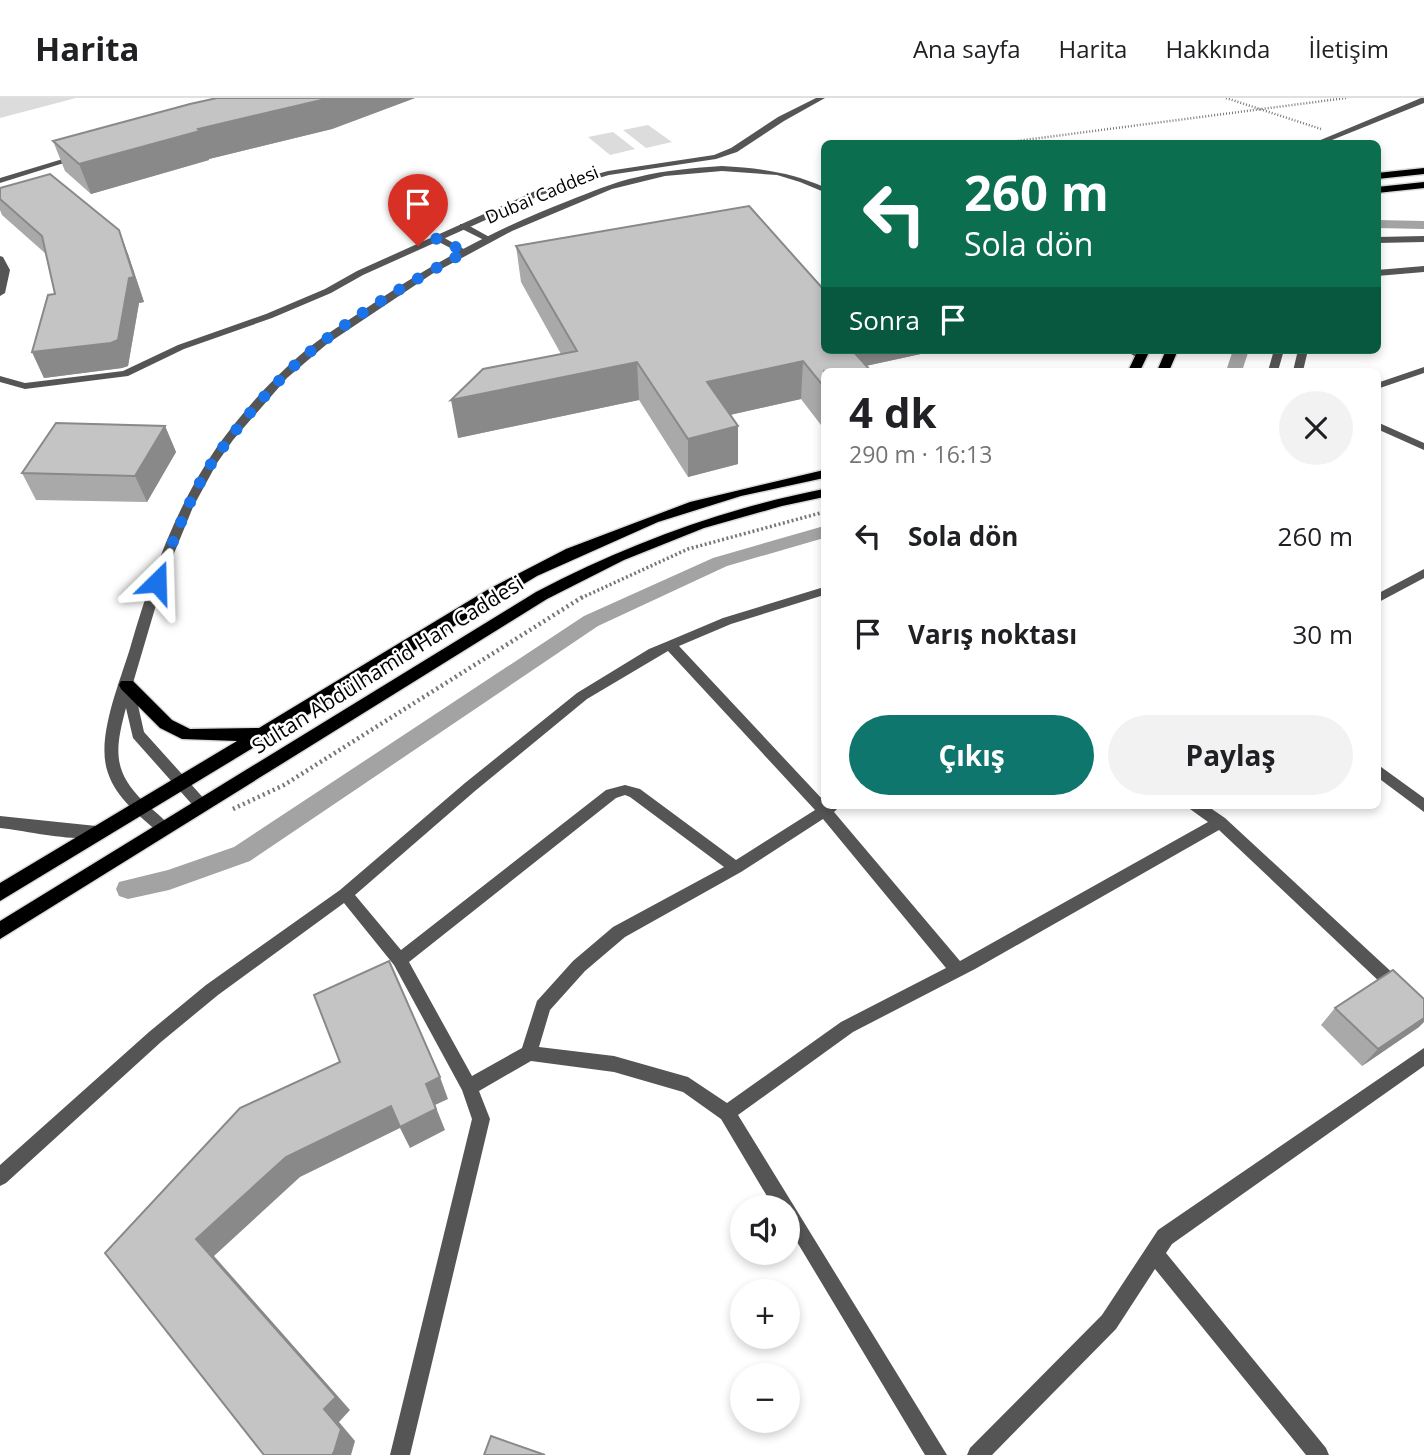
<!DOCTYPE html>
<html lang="tr">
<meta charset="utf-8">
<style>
body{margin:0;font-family:"Open Sans",sans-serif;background:#f2f2f2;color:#202124;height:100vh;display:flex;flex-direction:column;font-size:26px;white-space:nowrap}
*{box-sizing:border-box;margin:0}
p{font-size:23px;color:#757577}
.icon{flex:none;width:38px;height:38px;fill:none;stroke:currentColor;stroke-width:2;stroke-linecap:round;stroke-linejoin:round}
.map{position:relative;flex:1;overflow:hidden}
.side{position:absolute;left:821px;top:270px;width:560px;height:441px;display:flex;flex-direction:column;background:#fff;border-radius:10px;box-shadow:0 4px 10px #0003}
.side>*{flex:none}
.banner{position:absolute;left:821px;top:42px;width:560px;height:214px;border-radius:10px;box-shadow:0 4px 10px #0003;background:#0b6e4f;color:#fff;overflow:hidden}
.fabs{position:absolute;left:730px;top:1097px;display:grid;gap:14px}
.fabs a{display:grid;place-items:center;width:70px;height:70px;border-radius:50%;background:#fff;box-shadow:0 4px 10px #0003;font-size:35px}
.pin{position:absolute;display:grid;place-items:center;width:60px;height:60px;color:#fff;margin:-72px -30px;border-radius:50% 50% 50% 0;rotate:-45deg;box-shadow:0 0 7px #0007}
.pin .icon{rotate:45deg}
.me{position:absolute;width:77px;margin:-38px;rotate:22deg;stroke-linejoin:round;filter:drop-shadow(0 0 5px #0008)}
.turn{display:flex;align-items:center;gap:24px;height:147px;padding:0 28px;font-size:32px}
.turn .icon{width:91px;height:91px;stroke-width:2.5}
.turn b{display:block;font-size:49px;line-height:60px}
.then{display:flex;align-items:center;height:66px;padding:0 28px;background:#0003;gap:14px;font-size:26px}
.round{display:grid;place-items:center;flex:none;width:74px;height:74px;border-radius:37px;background:#f2f2f2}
.headline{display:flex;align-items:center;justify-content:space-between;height:119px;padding:0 28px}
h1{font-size:42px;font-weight:700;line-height:52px}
.button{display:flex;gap:14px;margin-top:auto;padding:14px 28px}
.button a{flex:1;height:80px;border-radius:42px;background:#0f766e;color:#fff;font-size:28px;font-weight:700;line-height:80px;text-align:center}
.button a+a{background:#f2f2f2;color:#202124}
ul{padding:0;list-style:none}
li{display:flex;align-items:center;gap:21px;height:98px;padding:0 28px}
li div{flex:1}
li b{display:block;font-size:26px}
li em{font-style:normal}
header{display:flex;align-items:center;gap:42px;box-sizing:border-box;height:98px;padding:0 35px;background:#fff;border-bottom:2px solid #e0e0e0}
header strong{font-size:33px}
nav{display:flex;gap:38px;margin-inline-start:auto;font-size:24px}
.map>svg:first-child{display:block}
.green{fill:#dcdcdc}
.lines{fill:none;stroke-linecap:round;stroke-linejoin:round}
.canal{fill:#a3a3a3;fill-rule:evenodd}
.primary-casing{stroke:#dbdbdb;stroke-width:3}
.path-far2{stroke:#777;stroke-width:2.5;stroke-dasharray:1 2;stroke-linecap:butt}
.path-far1{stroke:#777;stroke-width:3.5;stroke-dasharray:2 2.5;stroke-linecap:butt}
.path{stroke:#777;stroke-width:4.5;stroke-dasharray:2 3.5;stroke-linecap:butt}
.service{fill:#555;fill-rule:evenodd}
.minor{fill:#555;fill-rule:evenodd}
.primary{fill:#000;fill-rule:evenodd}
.wall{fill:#a9a9a9}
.shaded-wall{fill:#898989}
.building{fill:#c4c4c4;stroke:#898989;stroke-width:2}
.route{stroke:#1a73e8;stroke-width:12;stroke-dasharray:0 21.6}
.labels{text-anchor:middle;stroke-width:5;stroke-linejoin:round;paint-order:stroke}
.far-street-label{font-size:18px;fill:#000;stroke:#fff}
.street-label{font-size:21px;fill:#000;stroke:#fff}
</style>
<header>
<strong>Harita</strong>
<nav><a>Ana sayfa</a><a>Harita</a><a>Hakkında</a><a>İletişim</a></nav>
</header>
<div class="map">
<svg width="1424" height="1357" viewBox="0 0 1424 1357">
<rect width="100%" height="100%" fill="#fff"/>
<path class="green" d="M0,0h76l-76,20z
M648,27l24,17 -26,6 -23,-18z
M613,34l22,17 -25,6 -22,-18z"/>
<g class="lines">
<path class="canal" d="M1377,122l47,1v8l-47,-1z
M1233,252h16l-7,21h-16z
M824,428v12l-97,28 -129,60 -348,235 -81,29 -41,9 -9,-3 -3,-7 3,-7 49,-12 66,-23 350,-231 129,-58z"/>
<defs>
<path id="primary" d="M1424,70v6l-47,5v-6z
M1424,84v6l-47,5v-6z
M1138,252h12l-10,21h-12z
M1166,252h12l-9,21h-12z
M824,372v8l-83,18 -83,26 -121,54 -537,325v-18l237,-142 -55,-2 -22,-11 -39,-39 -2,-4 2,-4h12l39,39 18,9 69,-1 228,-138 79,-41 124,-47z
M824,391v8l-42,9 -78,22 -80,32 -77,39 -547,340v-18l536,-329c92,-48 186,-83 288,-103z"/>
</defs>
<use href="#primary" class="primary-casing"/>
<path class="path-far2" d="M1226,0l95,31
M994,46l352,-46"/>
<path class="path-far1" d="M581,500l107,-49 136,-37"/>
<path class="path" d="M233,711l51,-24 300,-189"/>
<path class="service" d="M460,126h6l27,15 -7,2 -26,-13z
M435,138h6l28,16 -7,2 -27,-14z"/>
<path class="minor" d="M816,0h9l-41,23 -47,31 -21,7 -107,16 -68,20 -178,80 -32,18 -59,25 -88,31 -56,27 -103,13 -25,-7v-6l25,7 98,-12 55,-26 88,-31 59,-25 32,-18 178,-80 73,-20 106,-16 17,-7 47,-31z
M1421,0h3v5l-102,41h-11z
M76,57l7,2 -83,26v-5z
M722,68c36,2 69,6 102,21v5l-24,-10 -23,-7 -55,-4 -57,5 -53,13 -100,42 -80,43 -105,70 -40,34 -54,62 -16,23 -24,44 -29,71 -31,105 11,49 63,70 2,4 -2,4h-10l-64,-72 -7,-30c-11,41 -14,63 18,94 9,9 21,16 27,27l-2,4h-10c-19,-17 -43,-35 -51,-60 -13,-35 13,-93 23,-128 20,-69 45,-139 86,-198 24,-33 51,-64 82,-91 18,-16 39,-29 60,-43 65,-45 135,-84 209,-112 23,-9 46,-19 70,-24 28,-7 56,-9 84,-11z
M1424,138v6l-47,1v-6z
M0,158l3,1 7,13 -5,23 -5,3z
M1424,168v6l-47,4v-6z
M1124,252h13l9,6 -8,2z
M1274,252h10l-6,21h-10z
M1298,252h10l-5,21h-10z
M1424,269v6l-47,16v-6z
M1377,324l47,21v7l-47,-21z
M1424,471v9l-47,25v-9z
M824,489v8l-93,29 -52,22 145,155v4h17l-7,7 126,149 248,-139 -18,-13 -2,-4h18l19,13 199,184v18l-6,-2 -199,-188 -244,139 -122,63 -115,83 209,340h-22l-137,-228v-19h-14l-53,-89 -38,-27 -69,-20 -83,-11 -52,30 11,28 -80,336h-20l82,-336 -10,-29 -68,-125 -50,-62 -126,92 -57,47 -155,141 -6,3v-21l149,-133 57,-47 134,-95 125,-107 112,-90 72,-44 17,-7 57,-24zM668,553l147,159 -79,50 -96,-71 -15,-4 -19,5 -205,160 -46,-55 120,-104 112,-92zM625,697l5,2 94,70 -111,60 -40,34 -36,40 -15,47 -50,28 -63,-114 207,-164zM823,721l123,149 -105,54 -114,81 -39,-26 -74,-21 -75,-9 11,-37 35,-39 40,-34 116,-65z
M1377,666l47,34v14l-47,-35z
M0,718l106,11 2,4 -2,4c-27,9 -77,-4 -106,-7z
M1424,950v18l-252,178 -6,9 160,195 3,7h-23l-151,-186 -39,60 -124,126h-25l3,-7 132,-133 56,-85z"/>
<use href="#primary" class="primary"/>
</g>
<path class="wall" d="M217,0h198l-83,31 -123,30v1l-118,34 -26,-23 -12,-30z
M0,90l128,66 16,48 -5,1 -11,63 -6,2 -78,10 -12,-26 23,-58 -9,-40 -44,-39 -2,-5z
M516,148l308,104h115l-73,16 -42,5v58l-23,-30 -71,16 8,49 -50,13 -49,-77 -181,38 103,-84 -40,-72z
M165,328l11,26 -29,50 -111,-2 -14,-27z
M1335,910l84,19 -57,39 -41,-41z"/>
<path class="shaded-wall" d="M330,0h85l-83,31 -123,30v1l-118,34 -12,-30 119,-35z
M119,132l9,24 16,48 -5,1 -11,63 -6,2 -78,10 -12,-26 97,-74z
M837,252h102l-97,21z
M803,263l-2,38 -94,21v-38z
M637,264l2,38 -181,38 -7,-38z
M165,328l11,26 -29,50 -12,-26z
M738,328v38l-50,13v-38z
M1424,920v4l-5,5 -57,39 16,-17z
M440,979l8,22 -13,6 10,25 -35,18 -10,-20 -100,49 -86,79 136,154 -11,12 16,19 -4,14h-19l-8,-46 -128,-170 90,-82z"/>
<path class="building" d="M217,0h113l-132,31 2,2 -121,33 -26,-23 137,-37z
M50,76l69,56 15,47 -5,1 -11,62 -7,3 -79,9 16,-57 7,-1 -13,-58 -42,-37v-11z
M749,108l75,84v60h28l19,21h-47v16l-21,-26 -96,21 31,44 -50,13 -51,-77 -186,38 32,-31 94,-18 -61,-105z
M56,325l109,3 -30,50 -113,-3z
M389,863l51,116 -14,7 10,25 -36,18 -9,-21 -105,51 -90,82 140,158 -12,12 17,20 -7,23 -2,3h-68l-159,-202 135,-145 100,-46 -26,-67z
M1393,872l31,29v19l-46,31 -43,-41z
M491,1338l54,19h-61z"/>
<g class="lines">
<path class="route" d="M157,484c16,-40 32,-85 56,-121 24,-34 53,-69 83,-97 50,-45 111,-80 169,-112l-27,-14 -20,8"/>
</g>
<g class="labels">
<g class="far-street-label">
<text transform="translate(542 97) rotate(-23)" y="6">Dubai Caddesi</text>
</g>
<g class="street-label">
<text transform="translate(388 567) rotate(-32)" y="7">Sultan Abdülhamid Han Caddesi</text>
</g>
</g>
</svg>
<div class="fabs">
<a><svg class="icon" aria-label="sound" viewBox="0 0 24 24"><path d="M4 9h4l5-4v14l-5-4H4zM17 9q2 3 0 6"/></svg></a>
<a>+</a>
<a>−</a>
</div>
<div class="pin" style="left:418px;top:148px;background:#d93025"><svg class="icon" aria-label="arrive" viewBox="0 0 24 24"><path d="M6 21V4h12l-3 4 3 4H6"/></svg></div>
<svg class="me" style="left:157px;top:484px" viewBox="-20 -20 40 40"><path d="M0-17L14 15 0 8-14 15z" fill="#1a73e8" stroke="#fff" stroke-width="4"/></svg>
<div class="banner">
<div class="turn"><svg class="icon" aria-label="left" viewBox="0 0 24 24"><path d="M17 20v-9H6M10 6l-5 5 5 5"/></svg><div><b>260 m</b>Sola dön</div></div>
<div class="then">Sonra<svg class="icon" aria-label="arrive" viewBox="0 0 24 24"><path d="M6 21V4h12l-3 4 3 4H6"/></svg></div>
</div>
<section class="side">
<div class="headline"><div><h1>4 dk</h1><p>290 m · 16:13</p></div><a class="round"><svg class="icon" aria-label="close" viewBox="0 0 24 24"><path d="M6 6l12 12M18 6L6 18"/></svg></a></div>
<ul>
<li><svg class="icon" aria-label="left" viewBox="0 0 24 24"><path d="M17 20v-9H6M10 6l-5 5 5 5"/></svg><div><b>Sola dön</b></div><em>260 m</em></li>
<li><svg class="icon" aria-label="arrive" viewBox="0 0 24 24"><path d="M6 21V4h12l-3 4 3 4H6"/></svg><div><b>Varış noktası</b></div><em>30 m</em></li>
</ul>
<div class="button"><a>Çıkış</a><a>Paylaş</a></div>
</section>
</div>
